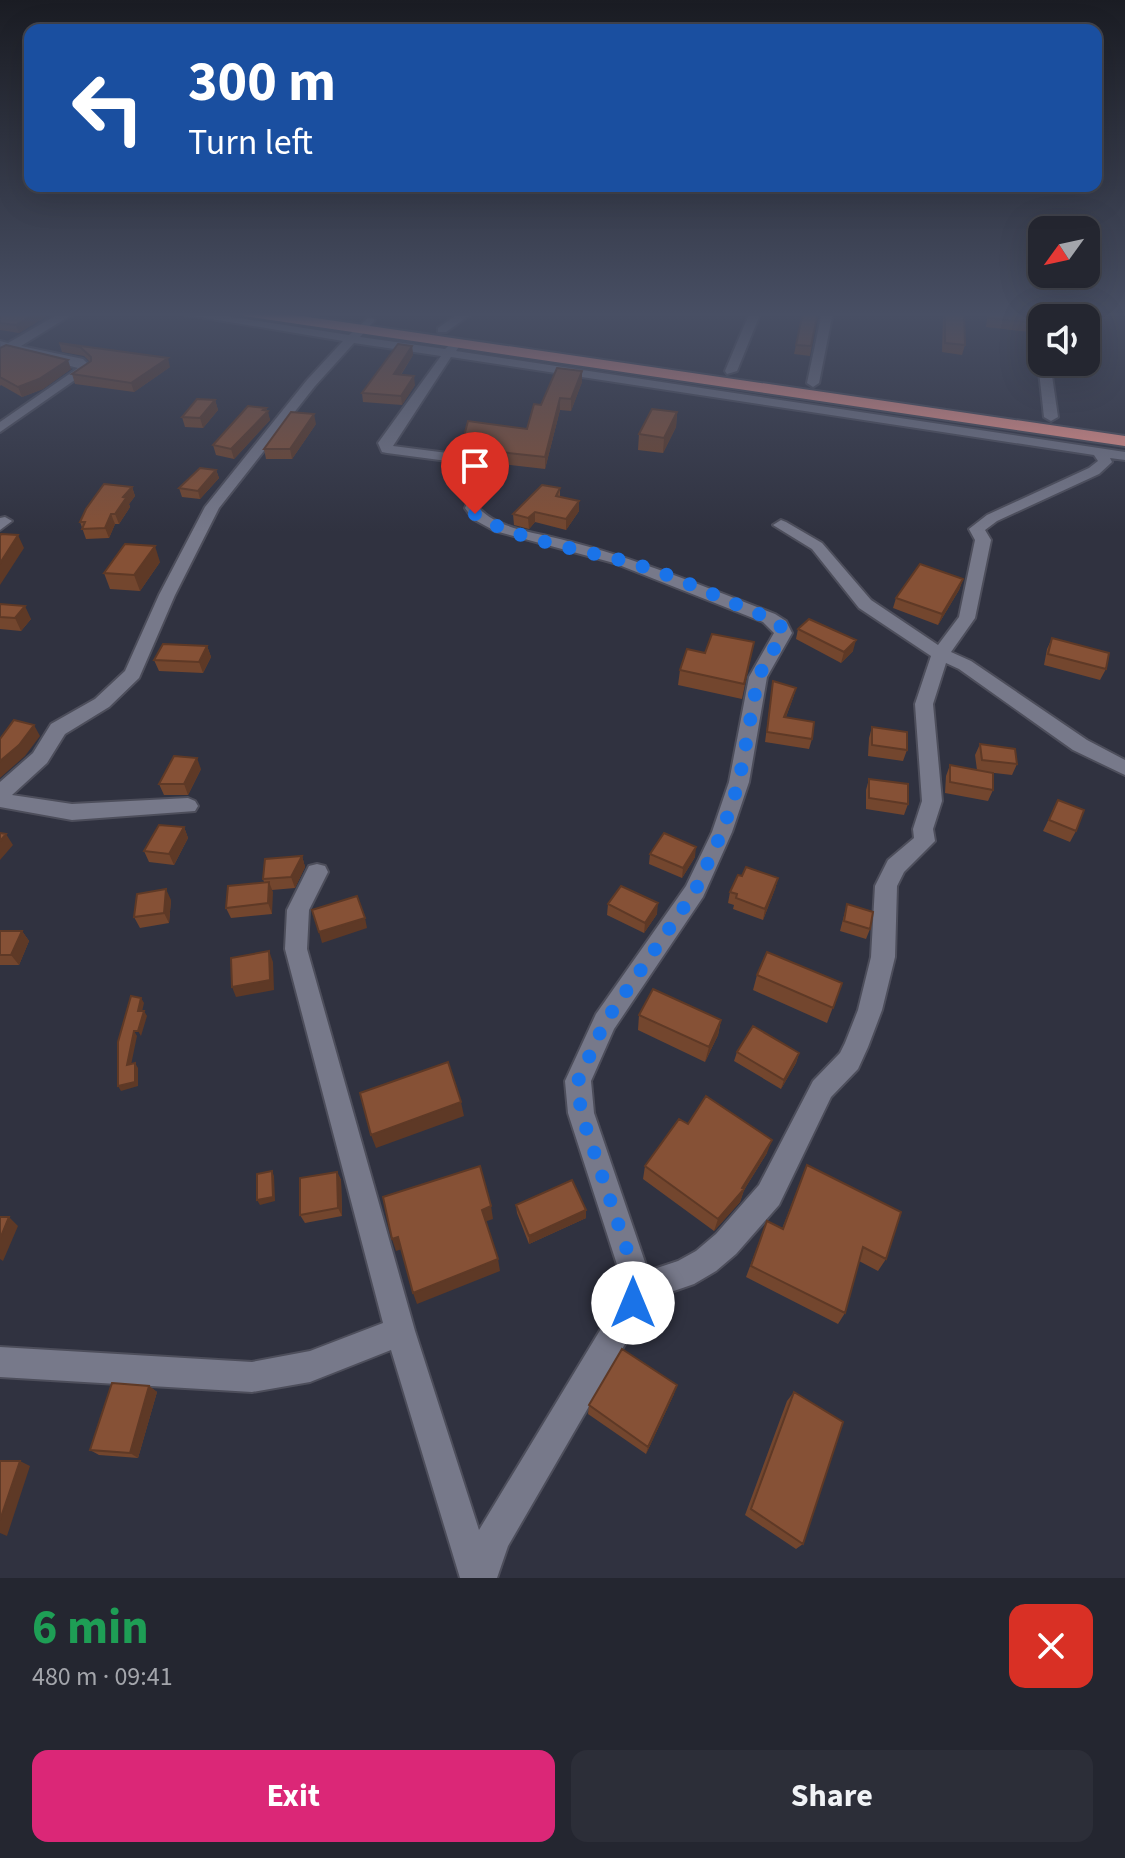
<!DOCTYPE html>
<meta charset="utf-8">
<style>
body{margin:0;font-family:"Source Sans 3",sans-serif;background:#2c2e38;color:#f1f3f6;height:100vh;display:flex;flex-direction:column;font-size:30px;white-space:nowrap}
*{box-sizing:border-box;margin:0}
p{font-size:26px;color:#a3a5ab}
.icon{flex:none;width:44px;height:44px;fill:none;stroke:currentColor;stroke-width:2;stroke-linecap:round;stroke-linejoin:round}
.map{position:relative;height:1578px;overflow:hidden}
.panel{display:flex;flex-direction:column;background:#242630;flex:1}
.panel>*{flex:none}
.hud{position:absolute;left:24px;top:24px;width:1078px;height:168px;border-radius:16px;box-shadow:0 8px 32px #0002,0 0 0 2px #41434c;background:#1a4fa0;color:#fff;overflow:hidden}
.needle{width:52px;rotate:237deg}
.buttons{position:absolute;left:1028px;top:216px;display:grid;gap:16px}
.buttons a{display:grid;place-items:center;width:72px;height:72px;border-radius:16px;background:#242630;box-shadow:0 8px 32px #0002,0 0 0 2px #41434c;font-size:40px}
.pin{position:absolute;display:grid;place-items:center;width:68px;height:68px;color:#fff;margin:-82px -34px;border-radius:50% 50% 50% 0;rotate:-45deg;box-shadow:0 0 8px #0007}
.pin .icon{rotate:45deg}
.me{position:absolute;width:88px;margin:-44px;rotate:0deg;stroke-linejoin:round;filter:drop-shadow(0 0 6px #0008)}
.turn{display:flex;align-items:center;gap:28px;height:168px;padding:0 32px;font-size:36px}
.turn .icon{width:104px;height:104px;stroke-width:2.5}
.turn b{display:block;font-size:56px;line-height:68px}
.round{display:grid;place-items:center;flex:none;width:84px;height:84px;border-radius:16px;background:#2c2e38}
.overview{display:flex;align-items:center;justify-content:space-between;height:136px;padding:0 32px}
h1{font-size:48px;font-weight:700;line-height:60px;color:#1e9e55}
.primary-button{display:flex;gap:16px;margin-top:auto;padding:16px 32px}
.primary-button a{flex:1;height:92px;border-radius:16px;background:#db2777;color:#fff;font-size:32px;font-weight:700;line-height:92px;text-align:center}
.primary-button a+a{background:#2c2e38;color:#f1f3f6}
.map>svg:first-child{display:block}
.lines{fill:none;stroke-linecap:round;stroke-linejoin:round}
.street-casing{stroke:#4d4e5b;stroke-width:4}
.highway-casing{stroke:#4d4e5b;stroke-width:4}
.street{fill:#77798a;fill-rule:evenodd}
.highway{fill:#f99a90;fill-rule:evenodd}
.wall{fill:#73462e}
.shaded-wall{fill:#5e3926}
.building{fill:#865136;stroke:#5e3926;stroke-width:2}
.route{stroke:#1a73e8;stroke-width:14;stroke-dasharray:0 25.2}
</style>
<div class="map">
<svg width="1125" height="1578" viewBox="0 0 1125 1578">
<rect width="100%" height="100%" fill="#303240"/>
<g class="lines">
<defs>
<path id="street" d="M62,312h14l-55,34 62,13 9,9 -92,64v-10l78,-54 -66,-17 -11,2 -1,-12 8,2z
M170,312h30l149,23 20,-18 6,3 -15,17 85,12 10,-9 6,4 -5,7 669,101v8l-15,-2 2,4 -13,12 -102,47 -12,9 6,10 -16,78 -24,34 20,9 116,79 38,20v15l-52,-25 -114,-81 -13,-6 -13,41 9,97 -9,28 2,12 -31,31 -7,14 -2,71 -13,53 -14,37 -10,22 -27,28 -52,108 -43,49 -20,17 -22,13 -46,16 -5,13 -135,233 -11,32h-37l-69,-228 -81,32 -58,10 -252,-15v-30l252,15 58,-11 73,-28 -98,-374 2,-39 22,-44 8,-2 8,2 3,6 -19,38 -2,39 108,382 64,199 140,-231 2,-22 -53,-164 -3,-32 31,-67 90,-128 26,-54 17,-50 20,-105 25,-44 -11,-11 -149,-59 -119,-32 -22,-12 -8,-11 20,-42 -98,-13 -5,-1 -4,-9 63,-87 -87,-13 -39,43 -96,122 -44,87 -36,83 -30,29 -44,27 -18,29 -35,32 60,9 116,-6 7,3 3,5 -3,5 -123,9 -72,-13v-25l33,-29 18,-29 44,-25 30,-28 34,-76 46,-88 102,-127 36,-39zM451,357l643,98 4,6 -9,7 -102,47 -18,14 6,11 -16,77 -21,28 -67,-45 -49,-57 -36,-21 -5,-2 -8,5 39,24 47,59 72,48 -16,48 7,97 -9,28 1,9 -26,22 -13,26 -4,71 -13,53 -13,33 -5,10 -27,28 -54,104 -43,49 -20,17 -18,10 -30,10 -54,-158 -3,-32 23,-52 89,-132 29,-65 17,-50 18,-105 25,-44 -6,-12 -11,-7c-75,-29 -149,-60 -228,-78 -22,-5 -52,-10 -68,-28l21,-40 -6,-9 -101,-13z
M461,312h13l-28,20h-8v-4z
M750,312h11l-24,59 -10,3 -2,-3z
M822,312h11l-14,71 -6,4 -6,-4z
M1028,312h11l3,39 -6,-4z
M1042,359v3h8l8,55 -7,4 -7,-4 -6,-55z
M5,517l7,4 -12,9v-12z"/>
<path id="highway" d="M238,312h36l851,124v10l-881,-130z"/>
</defs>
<use href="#street" class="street-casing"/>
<use href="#highway" class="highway-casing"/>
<use href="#street" class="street"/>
<use href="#highway" class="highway"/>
</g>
<path class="wall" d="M0,312h53l-34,21 -19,-3z
M818,312l-8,44 -16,-2 2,-9z
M943,312h21l1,33 -3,10 -20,-3z
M988,312h42l3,11 -3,9 -44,-5z
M1044,312h42l7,16 -4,9h-3v-19h-44z
M59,343l111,24 -36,25 -59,-8 -3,-10 18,-12 -6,-6 -22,-4z
M412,346l1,9 -12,20 14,10 -13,20 -39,-3 -1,-9z
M0,348l71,21 -28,20 -21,8 -21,-12 -1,1z
M582,371v11l-11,29 -11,-1 -15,59 -44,-5 -7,-8 -30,-4 -1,-12 64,-11 14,-24z
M215,400l3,10 -15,18 -18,-1 -3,-10z
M266,408l4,12 -36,39 -18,-4 -3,-10z
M677,412l-1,15 -13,26 -25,-3 1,-16z
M316,424l-24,35h-26l-2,-10z
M480,458l1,10 -2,4 -20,-1 -1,-10z
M216,470l3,8 -19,21 -18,-2 -3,-9z
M132,487l3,9 -6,8 1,3 -11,17h-4l-6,14 -23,1 -6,-17z
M560,488v9l19,4v10l-13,19 -31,-8 -6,7 -15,-4 -1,-11z
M160,562l-20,29 -30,-2 -6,-16z
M963,579l-4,11 -21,35 -45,-17 3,-10z
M0,604l31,15 -10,12 -21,-2z
M798,629l55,22 -12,12 -45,-24z
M1052,638l54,31 -6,11 -56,-15 3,-16z
M207,646l4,11 -8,16 -44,-2 -5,-11z
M705,653l46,3 -9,43 -64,-14 2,-15z
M773,681l23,7 -3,10 -7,19 26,22 -3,10 -44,-7z
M872,727l35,23 -4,11 -35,-5 1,-18z
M980,744l37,20 -5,11 -26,-3 7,18 -5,11 -43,-8 1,-17 4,-11 27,5 -2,-15z
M201,769l-13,26h-24l-5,-11z
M869,779l39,25 -4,11 -38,-6v-19z
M1058,800l18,31 -6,11 -27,-11z
M184,827l4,11 -14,27 -25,-3 -5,-11z
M650,854l45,3 -13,21 -33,-14z
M302,856l3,11 -10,21 -23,2v24l-41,4 -5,-10 38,-26 -1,-3z
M742,876l36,2 -3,11 -12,31 -30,-11 1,-4 -6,-2 2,-11z
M171,900l-2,23 -29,5 -6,-11z
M608,904l49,10 -13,19 -37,-18z
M847,904l23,25 -4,10 -26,-8z
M0,931h22l7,10 -10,24h-19z
M757,975l85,8 -15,40 -74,-33z
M639,1015l82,5 -3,15 -13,27 -67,-32z
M737,1052l62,1 -3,10 -15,26 -47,-28z
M688,1124l79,29 -23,37 -4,12 -26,29 -71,-52 2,-13z
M807,1165l79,94 -8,12 -19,-10 -14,52 -7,11 -92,-47 21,-56 15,8z
M337,1172l4,8 1,36 -37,7 -5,-8z
M516,1205l70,5v8l-57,26 -12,-31z
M149,1386l8,6 -19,66 -39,-3 -9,-5z
M794,1392l9,152 -7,5 -51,-34 42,-114z
M674,1394l-28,60 -58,-40 1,-9z"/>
<path class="shaded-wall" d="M37,312h16l-34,21 -3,-8z
M412,346l1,9 -18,28 -1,-9z
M168,358l2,9 -36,25 -3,-9z
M68,360l3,9 -28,20 -21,8 -4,-10z
M582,371v11l-11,29v-12z
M414,376l1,9 -13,20 -1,-9z
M560,398v12l-15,59v-12z
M215,400l3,10 -15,18 -3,-10z
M266,408l1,4 1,-1 2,9 -36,39 -3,-10z
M677,412l-1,15 -13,26 1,-15z
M314,414l2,10 -24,35 -2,-10z
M216,470l3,8 -19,21 -2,-8z
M132,487l3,9 -6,8 1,3 -11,17 -4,-10 8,-17z
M579,501v10l-13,19v-11z
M535,512v10l-6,7 -1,-11z
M111,514l4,10 -6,14 -4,-10z
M18,535l6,13 -24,37v-22z
M155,546l5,16 -20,29 -6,-16z
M963,579l-4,11 -21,35 4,-11z
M25,606l6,13 -10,12 -6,-13z
M856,640l-3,11 -12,12 3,-11z
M207,646l4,11 -8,16 -4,-11z
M796,688l-3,10 -11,29 2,-10z
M34,725l6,11 -15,20 -25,22v-17z
M197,758l4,11 -13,26 -4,-11z
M184,827l4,11 -14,27 -5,-11z
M6,834l7,11 -13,15v-19z
M696,847l-1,10 -13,21 1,-10z
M302,856l3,11 -10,21 -4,-11z
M778,878l-3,11 -12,31 2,-11z
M269,882l4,10 -1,22 -4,-11z
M166,889l5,11 -2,23 -5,-10z
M658,903l-1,11 -13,19 1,-10z
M365,918l2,10 -45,15 -3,-11z
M22,931l7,10 -10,24 -8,-10z
M269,951l4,11 1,28 -38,7 -4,-10z
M141,998l3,5 -3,13 -3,-5z
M144,1011l3,5 -6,20 -3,-5z
M721,1020l-3,15 -13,27 4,-15z
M134,1031l3,5 -7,34 -3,-5z
M799,1053l-3,10 -15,26 3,-9z
M135,1063l3,5v18l-17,5 -3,-5z
M461,1102l3,14 -88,32 -5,-13z
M772,1140l-5,13 -23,37 -4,12 -26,29 4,-12 24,-31z
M272,1171l2,5 1,25 -15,4 -3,-5z
M337,1172l4,8 1,36 -4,-8z
M491,1206l2,13 -9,3 -2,-12z
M586,1210v8l-57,26v-8z
M9,1217l9,9 -15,35 -3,-2v-20z
M398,1237l4,12 -6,2 -4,-12z
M498,1259l2,12 -83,33 -4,-11z
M677,1385l-3,9 -28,60 2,-7z
M149,1386l8,6 -19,66 -8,-5z
M20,1461l10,5 -23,70 -7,-3v-13z"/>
<path class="building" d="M0,312h37l-21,13 -16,-2z
M803,312h15l-7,34 -15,-1z
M945,312h19l1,33 -20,-2z
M989,312h41l3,11 -45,-5z
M1046,312h40l7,16h-7v-10h-40z
M59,343l109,15 -37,25 -59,-9 19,-13v-4l-11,-10z
M398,344l14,2 -18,28 20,2 -13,20 -39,-3z
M6,345l62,15 -29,19 -21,8 -18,-10v-29z
M557,368l25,3 -11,28 -11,-1 -15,59 -45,-5 -6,-8 -31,-4 5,-19 59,8 7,-25 7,1z
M197,399l18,1 -15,18 -18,-1z
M248,406l18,2 -3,2 5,1 -37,38 -18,-4z
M652,409l25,3 -13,26 -25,-4z
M291,412l23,2 -24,35h-26z
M459,456l21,2 -2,4 -20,-1z
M200,468l16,2 -18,21 -19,-3z
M104,484l28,3 -9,10 3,1 -11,16h-4l-6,14 -23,1 3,-7h-5l6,-13z
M542,485l18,3 -4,8 23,5 -13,18 -31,-7 -7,6 -15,-4z
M1,534l17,1 -18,28v-27z
M125,544l30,2 -21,29 -30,-2z
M920,564l43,15 -21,35 -46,-16z
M0,604l25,2 -10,12 -15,-1z
M809,619l47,21 -12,12 -46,-23z
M712,634l42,8 -10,42 -64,-14 7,-21 18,4z
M1052,638l57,15 -3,16 -58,-15z
M163,644l44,2 -8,16 -45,-2z
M773,681l23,7 -12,29 30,5 -2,17 -45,-7z
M14,720l20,5 -15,20 -19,16v-22z
M872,727l35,5v18l-35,-5z
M980,744l35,5 2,15 -35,-4z
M174,756l23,2 -13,26h-25z
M950,765l43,8v17l-43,-8z
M869,779l39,5v20l-39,-6z
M1058,800l26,10 -8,21 -27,-11z
M159,825l25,2 -15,27 -25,-3z
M0,833l6,1 -6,7z
M664,833l32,14 -13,21 -33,-14z
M302,856l-11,21 -28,2 2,-20z
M746,867l32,11 -13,31 -29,-11 1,-4 -7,-2 8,-17 4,1z
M269,882l-1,21 -42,5 2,-22z
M621,886l37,17 -13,20 -37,-19z
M166,889l-2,24 -30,4 3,-23z
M357,896l8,22 -46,14 -7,-22z
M847,904l26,8 -3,17 -26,-8z
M0,931h22l-11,24h-11z
M269,951l1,29 -38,7 -1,-29z
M767,952l75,31 -9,25 -76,-33z
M653,989l68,31 -12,27 -70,-32z
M131,996l10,2 -3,13h6l-6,20h-4l-7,34 8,-2v19l-17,4v-44z
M753,1026l46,27 -15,27 -47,-28z
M448,1062l13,40 -90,33 -11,-42z
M706,1096l66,44 -30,48 2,1 -26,30 -73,-53 34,-47 9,5z
M807,1165l94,47 -15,47 -23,-12 -18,66 -94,-47 16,-45 16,8z
M480,1166l11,40 -9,4 16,49 -85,34 -15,-56 -6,2 -9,-42z
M272,1171l1,26 -16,3v-26z
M337,1172l1,36 -38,7v-37z
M572,1180l14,30 -57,26 -13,-31z
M0,1217h9l-9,22z
M622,1349l55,36 -29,62 -59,-42z
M112,1383l37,3 -19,67 -40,-3z
M794,1392l49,30 -40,122 -52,-35z
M0,1461h20l-20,59z"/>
<linearGradient id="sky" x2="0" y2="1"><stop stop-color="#1a1c23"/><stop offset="0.59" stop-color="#484f64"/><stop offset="1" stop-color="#484f64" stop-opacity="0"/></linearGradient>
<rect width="1125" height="533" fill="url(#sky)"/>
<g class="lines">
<path class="route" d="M475,514c36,26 118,37 163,51 46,14 87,36 131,53l11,7 3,8 -25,44 -19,105 -17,50 -27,59 -90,131 -27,59 3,32 55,164 -3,26"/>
</g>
</svg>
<div class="buttons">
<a><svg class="needle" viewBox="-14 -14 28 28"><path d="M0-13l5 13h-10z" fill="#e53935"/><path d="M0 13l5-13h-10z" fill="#a3a5ab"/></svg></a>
<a><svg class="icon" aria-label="sound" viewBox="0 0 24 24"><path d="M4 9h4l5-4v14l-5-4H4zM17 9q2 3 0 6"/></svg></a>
</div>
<div class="pin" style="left:475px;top:514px;background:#d93025"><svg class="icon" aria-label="arrive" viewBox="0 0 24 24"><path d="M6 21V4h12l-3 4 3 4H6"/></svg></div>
<svg class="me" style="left:633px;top:1303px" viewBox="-20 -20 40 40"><circle r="19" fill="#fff"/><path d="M0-13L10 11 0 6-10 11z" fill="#1a73e8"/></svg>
<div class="hud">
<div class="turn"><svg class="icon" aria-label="left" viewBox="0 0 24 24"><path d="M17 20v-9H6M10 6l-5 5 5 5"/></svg><div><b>300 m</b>Turn left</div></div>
</div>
</div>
<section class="panel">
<div class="overview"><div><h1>6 min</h1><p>480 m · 09:41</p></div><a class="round" style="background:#d93025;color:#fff"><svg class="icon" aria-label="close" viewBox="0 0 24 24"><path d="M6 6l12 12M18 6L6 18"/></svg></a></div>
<div class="primary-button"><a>Exit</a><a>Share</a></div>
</section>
